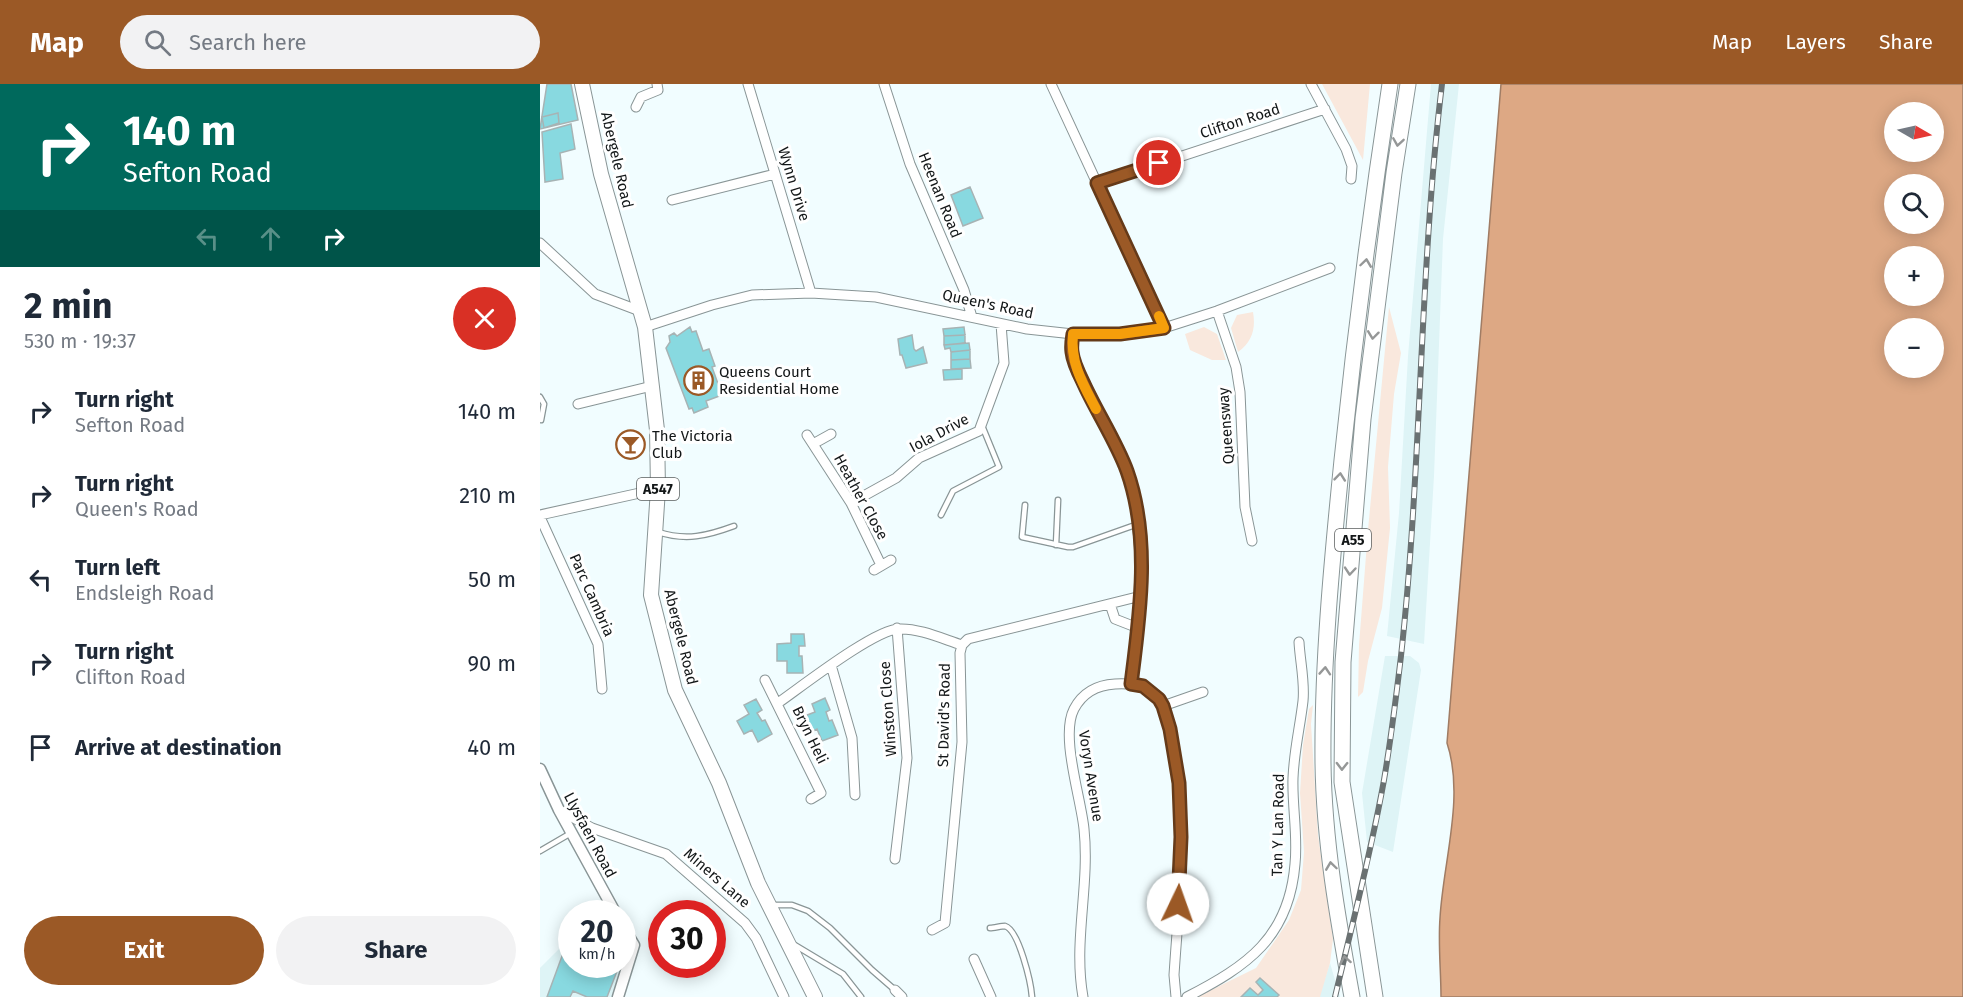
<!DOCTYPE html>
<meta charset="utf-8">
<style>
body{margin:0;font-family:"Fira Sans",sans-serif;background:#f2f2f3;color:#1f2937;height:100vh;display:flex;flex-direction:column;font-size:22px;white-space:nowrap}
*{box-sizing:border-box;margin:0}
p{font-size:20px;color:#747a83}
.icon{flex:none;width:33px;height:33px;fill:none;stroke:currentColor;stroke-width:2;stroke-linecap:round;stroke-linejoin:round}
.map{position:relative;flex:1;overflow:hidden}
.sheet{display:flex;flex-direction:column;background:#fff;width:540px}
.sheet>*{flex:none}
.top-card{background:#00695c;color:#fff;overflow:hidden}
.needle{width:39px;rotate:99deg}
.tools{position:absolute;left:1344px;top:18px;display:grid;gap:12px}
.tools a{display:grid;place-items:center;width:60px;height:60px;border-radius:50%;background:#fff;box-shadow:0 3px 15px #0003;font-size:30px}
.speed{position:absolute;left:18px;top:816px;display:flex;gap:12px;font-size:30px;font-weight:700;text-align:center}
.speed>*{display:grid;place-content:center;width:78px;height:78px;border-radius:50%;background:#fff;box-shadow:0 3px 15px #0003;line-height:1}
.speed small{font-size:15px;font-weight:400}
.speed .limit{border:9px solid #d22;background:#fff;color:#111}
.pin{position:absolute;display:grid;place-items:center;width:51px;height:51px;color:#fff;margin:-26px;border:3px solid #fff;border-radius:50%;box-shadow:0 2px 6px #0007}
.me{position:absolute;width:66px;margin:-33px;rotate:3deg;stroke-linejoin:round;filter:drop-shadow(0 0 4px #0008)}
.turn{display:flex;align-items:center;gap:21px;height:126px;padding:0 24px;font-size:27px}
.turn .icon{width:78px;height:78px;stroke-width:2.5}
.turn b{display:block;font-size:42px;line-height:51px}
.lanes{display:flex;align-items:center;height:57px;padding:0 24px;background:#0003;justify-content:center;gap:30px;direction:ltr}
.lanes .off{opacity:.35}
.round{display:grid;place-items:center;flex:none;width:63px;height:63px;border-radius:32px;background:#f2f2f3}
.summary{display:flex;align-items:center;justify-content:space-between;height:102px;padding:0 24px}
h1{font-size:36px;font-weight:700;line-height:45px}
.primary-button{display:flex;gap:12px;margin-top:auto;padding:12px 24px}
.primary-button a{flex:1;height:69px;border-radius:36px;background:#9b5926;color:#fff;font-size:24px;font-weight:700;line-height:69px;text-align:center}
.primary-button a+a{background:#f2f2f3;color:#1f2937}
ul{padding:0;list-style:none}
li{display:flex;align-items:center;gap:18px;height:84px;padding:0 24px}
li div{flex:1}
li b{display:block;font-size:22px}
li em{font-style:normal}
header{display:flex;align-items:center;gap:36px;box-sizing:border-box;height:84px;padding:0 30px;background:#9b5926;color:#fff}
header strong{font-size:28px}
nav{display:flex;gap:33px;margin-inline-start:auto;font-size:21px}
.search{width:420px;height:54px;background:#f2f2f3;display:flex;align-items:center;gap:15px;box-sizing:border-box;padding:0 21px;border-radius:33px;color:#747a83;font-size:22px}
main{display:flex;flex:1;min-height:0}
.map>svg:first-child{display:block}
.built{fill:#def4f6}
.green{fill:#f9e8dd}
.water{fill:#dda884;stroke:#a07c64;stroke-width:1.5;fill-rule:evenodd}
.building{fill:#88d9e0;stroke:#a7b3b4;stroke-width:1.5}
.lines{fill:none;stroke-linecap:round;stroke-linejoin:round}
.service-casing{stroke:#899596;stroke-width:7}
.minor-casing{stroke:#899596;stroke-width:11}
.tertiary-casing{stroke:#899596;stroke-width:13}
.primary-casing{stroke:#899596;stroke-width:16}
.trunk-casing{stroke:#899596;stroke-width:17}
.service{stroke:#fff;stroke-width:4.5}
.minor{stroke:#fff;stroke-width:9}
.tertiary{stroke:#fff;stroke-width:10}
.primary{stroke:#fff;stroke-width:14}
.trunk{stroke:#fff;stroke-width:15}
.rail-casing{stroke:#6a7172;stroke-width:6}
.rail{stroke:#fff;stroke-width:4;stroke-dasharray:11;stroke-linecap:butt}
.oneway{stroke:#959797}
.route-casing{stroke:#653a19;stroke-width:15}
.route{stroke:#9b5926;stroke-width:10}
.slow{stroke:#f59e0b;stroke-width:10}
.labels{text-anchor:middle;stroke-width:6;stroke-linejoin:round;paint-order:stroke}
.shield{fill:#fff;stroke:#5a5d5d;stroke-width:1.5}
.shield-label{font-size:14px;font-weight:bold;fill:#131718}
.street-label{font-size:15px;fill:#131718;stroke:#fff}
.poi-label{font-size:15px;fill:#131718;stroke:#fff;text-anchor:start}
</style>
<header>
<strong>Map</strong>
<div class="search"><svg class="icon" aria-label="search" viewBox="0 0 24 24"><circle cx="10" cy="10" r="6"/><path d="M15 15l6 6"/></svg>Search here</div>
<nav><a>Map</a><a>Layers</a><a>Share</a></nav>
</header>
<main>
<section class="sheet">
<div class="top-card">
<div class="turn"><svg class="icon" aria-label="right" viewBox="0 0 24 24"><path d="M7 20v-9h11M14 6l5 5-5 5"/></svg><div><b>140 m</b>Sefton Road</div></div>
<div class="lanes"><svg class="icon off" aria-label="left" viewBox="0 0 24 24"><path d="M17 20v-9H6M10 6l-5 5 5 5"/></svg><svg class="icon off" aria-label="ahead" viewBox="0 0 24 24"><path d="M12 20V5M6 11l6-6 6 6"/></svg><svg class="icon" aria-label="right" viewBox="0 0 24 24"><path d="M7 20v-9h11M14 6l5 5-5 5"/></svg></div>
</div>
<div class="summary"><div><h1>2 min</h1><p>530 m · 19:37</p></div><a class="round" style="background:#d93025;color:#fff"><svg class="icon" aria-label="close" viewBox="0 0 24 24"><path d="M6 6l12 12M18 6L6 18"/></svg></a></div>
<ul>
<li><svg class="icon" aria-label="right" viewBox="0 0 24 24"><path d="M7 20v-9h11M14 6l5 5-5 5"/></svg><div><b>Turn right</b><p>Sefton Road</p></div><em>140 m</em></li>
<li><svg class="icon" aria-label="right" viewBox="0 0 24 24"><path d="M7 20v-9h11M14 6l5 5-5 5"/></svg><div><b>Turn right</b><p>Queen's Road</p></div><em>210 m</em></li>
<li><svg class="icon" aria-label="left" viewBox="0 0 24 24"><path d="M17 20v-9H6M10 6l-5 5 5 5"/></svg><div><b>Turn left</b><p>Endsleigh Road</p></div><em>50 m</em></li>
<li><svg class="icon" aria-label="right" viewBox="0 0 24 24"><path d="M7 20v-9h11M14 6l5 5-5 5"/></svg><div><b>Turn right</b><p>Clifton Road</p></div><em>90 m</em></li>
<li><svg class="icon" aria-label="arrive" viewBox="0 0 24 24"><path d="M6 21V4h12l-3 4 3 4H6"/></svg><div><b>Arrive at destination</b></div><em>40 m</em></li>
</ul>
<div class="primary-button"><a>Exit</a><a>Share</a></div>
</section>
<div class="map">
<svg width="1423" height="913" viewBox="0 0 1423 913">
<rect width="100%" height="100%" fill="#f1fdff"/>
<path class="built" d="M891,0h28l-16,155 -9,237 -10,168 -37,-8 12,-123 9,-157z
M845,572h25l9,7 2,7 -28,182 -26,-10 -5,-49z
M30,854h1l1,26 49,1v9l-7,23h-74v-29z
M790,879l10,34h-21z"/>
<path class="green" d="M782,0h48l-7,76z
M849,223l12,46 -7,41 -6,73 2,61 -8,80 -14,53 -5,31 -5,5 1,-52 9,-115z
M713,228c3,17 -1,30 -15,40l-7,-24 6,-13z
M664,243l13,7 9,26h-14l-22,-10 -5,-16z
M773,621l-2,19 7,111 15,104 -3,24 -10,34h-123l59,-29 33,-48 12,-30 3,-38 -4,-59 3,-48 6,-36z"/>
<path class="water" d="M961,0h462v913h-522c0,-26 -3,-53 -1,-79 3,-56 25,-121 7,-175zM1354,28h40v40h-40zM1354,100h40v40h-40zM1354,172h40v40h-40zM1354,244h40v40h-40z"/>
<path class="building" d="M7,0h24l7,36 -38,9z
M18,29l1,10 -15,5 -2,-11z
M31,40l4,25 -15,4 3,26 -18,3 -3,-50z
M430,103l13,31 -20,8 -12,-31z
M150,243l2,5 4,-1 7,20 6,-2 6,17 -3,1 10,28 -16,6 2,6 -14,6 -2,-5 -3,1 -23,-61 4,-6 -1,-6 5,-3 3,3z
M424,243l1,8 -21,1 -1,-7z
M372,251l2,14 2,2 7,-4 4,16 -21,5 -4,-13h-2l-2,-16z
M425,251v8l-21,2v-9z
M429,259l1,7 -19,2 -1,-4 -5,1 -1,-4z
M430,266v9l-19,1v-8z
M430,275l1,9 -20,1v-9z
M422,285v10l-18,1 -1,-10z
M251,550h13l1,12h-6v10h3l1,17h-16v-12h-10v-17l14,-1z
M285,614l5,12 -4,2 3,9 3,-1 6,15 -16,6 -5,-12 -8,4 -7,-16 13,-5 -3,-8z
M216,615l6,11 -5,3 5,8 3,-1 7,14 -14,8 -6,-12 -8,4 -7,-13 12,-7 -5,-9z
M25,864l7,3v13h42l5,2 -12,31h-20l-14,-6 -3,6h-23z
M720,894l19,17 -2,2h-36l9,-9 8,7 5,-5 -7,-8z"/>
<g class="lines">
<defs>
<path id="service" d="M0,313l4,7 -3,16
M485,421l-3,32 46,10h5l65,-23
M401,431l12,-24 46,-24 -16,-39
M118,448c28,9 49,4 76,-6
M516,461l2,-45
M0,767l31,-18
M231,821h21l16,6 22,17 42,42 23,20
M450,844c4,0 11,-2 15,-2 14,4 26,57 27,71
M253,860l50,30 18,23"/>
<path id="minor" d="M208,0l63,209
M344,0l26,80 54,126 8,27
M511,0l113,244
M771,0l35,65 6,17 -1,13
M96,23l5,-10 17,-7 -1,-6
M557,100l228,-75
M132,116l103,-26
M0,159l55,51 45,17
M677,227l19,56 4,25 5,115 7,34
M105,243l67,-22 40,-10 59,-2 65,4 151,32 46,5h47l44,-6 53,-17 113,-43
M533,250l-1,17 2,10 53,108 8,29 6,65v33l-10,88
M38,320l74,-18
M267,351l44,68 30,62
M273,360l18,-10
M311,419l45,-25 23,-20 60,-27 25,-68 -3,-39
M0,431l118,-26
M0,433l58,127 4,45
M334,486l17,-10
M570,520l5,15 23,9
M291,581l21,73 3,57
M225,596l56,113 -10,6
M238,619c23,-16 97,-74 121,-74 20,-1 44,10 63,16
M623,622l40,-14
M19,726l33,18 74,26 79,69 11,15 28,59
M355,775l12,-101 -10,-130
M392,846l13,-7 17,-181 -2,-89 2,-8 6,-6 173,-43
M434,875l17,38
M355,906l7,7
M543,913c-10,-56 7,-111 1,-168 -3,-31 -24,-93 -10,-120 9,-17 23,-24 41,-25 17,-1 34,1 45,16 8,11 10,30 12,43 3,14 6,27 7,41 7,63 -1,128 -5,191l2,22
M647,913c60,-31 102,-59 108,-133 3,-29 -3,-58 -2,-86 1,-27 7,-51 10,-77 2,-19 -3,-40 -4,-59"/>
<path id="tertiary" d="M0,685l19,41 57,104
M78,913l16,-52 -12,-20"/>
<path id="primary" d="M42,0l19,90 44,153 12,103 1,59 -7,106 24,95 44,93 39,100 57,114"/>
<path id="trunk" d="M812,913c-14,-77 -28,-155 -29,-234 -1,-101 9,-203 19,-303 13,-126 29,-251 48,-376
M835,913l-33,-215 1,-120 20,-243 31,-246 14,-89"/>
</defs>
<use href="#service" class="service-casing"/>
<use href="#minor" class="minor-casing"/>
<use href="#tertiary" class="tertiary-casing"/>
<use href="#primary" class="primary-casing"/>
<use href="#trunk" class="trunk-casing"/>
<use href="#service" class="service"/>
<use href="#minor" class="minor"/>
<use href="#tertiary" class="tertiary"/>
<use href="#primary" class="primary"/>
<use href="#trunk" class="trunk"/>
<defs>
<path id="rail" d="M795,913c17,-72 36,-144 49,-217 7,-41 12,-82 17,-124 21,-190 18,-382 41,-572"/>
</defs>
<use href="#rail" class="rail-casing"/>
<use href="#rail" class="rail"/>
</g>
<defs><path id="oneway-chevron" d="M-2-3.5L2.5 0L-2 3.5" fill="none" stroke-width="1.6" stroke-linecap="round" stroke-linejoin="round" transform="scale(1.5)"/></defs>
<g class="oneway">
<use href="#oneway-chevron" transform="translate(858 58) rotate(99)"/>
<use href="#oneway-chevron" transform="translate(826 179) rotate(-82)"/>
<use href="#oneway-chevron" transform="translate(833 251) rotate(97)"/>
<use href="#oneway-chevron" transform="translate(800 393) rotate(-84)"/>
<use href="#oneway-chevron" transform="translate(810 487) rotate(95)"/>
<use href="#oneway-chevron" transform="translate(785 587) rotate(-86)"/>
<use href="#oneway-chevron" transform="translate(802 682) rotate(91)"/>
<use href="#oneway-chevron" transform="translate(791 782) rotate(-98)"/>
<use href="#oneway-chevron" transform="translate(805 876) rotate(-100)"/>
</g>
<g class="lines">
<defs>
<path id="route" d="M619,79l-62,20 67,145 -44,6h-47c-1,6 -2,12 -1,18 1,10 6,20 11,30 13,29 34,61 44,89 24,68 13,143 4,213l12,2 16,13 4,7 7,23 9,54 2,54 -3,67"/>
</defs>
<use href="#route" class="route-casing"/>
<use href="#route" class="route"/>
<path class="slow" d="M556,325c-13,-25 -26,-46 -23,-75h47l44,-6 -5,-12"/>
</g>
<defs>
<symbol id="building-ring" viewBox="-11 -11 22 22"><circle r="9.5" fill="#fff" stroke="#9b5926" stroke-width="1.5"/><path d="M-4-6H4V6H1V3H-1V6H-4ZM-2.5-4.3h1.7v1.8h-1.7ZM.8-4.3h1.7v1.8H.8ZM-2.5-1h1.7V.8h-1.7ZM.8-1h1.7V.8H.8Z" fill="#9b5926"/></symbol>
<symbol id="bar-ring" viewBox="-11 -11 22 22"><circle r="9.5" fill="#fff" stroke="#9b5926" stroke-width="1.5"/><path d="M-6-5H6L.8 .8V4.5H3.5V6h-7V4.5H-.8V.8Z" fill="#9b5926"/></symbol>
</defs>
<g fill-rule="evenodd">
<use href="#building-ring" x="142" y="280" width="33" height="33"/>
<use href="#bar-ring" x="74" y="344" width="33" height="33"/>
</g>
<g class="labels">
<g class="shield">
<rect x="97" y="394" width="42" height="22" rx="4.5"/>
<rect x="795" y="445" width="36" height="22" rx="4.5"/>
</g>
<g class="shield-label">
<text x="118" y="410">A547</text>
<text x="813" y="461">A55</text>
</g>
<g class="street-label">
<text transform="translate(700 37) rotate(-18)" y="5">Clifton Road</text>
<text transform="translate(77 76) rotate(77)" y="5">Abergele Road</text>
<text transform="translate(254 100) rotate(73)" y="5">Wynn Drive</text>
<text transform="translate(400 111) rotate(68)" y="5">Heenan Road</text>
<text transform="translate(448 220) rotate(12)" y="5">Queen's Road</text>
<text transform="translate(686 342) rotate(-94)" y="5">Queensway</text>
<text transform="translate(399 349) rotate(-28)" y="5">Iola Drive</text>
<text transform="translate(321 413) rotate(61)" y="5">Heather Close</text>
<text transform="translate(52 511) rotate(66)" y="5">Parc Cambria</text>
<text transform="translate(141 553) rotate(76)" y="5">Abergele Road</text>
<text transform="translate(348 625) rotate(-94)" y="5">Winston Close</text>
<text transform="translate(404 631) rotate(-89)" y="5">St David's Road</text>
<text transform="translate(270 651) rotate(64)" y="5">Bryn Heli</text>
<text transform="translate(551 692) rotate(81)" y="5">Voryn Avenue</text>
<text transform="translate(738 741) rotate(-89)" y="5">Tan Y Lan Road</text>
<text transform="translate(50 751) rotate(62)" y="5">Llysfaen Road</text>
<text transform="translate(177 794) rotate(41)" y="5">Miners Lane</text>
</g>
<g class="poi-label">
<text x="179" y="293">Queens Court<tspan x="179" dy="17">Residential Home</tspan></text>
<text x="112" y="357">The Victoria<tspan x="112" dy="17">Club</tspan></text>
</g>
</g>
</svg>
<div class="tools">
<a><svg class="needle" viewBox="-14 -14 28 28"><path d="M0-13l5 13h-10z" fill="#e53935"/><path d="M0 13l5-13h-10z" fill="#747a83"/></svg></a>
<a><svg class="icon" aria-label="search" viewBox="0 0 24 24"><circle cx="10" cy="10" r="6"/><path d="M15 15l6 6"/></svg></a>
<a>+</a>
<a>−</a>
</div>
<div class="speed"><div>20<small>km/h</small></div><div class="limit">30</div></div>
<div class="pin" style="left:619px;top:79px;background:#d93025"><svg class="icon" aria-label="arrive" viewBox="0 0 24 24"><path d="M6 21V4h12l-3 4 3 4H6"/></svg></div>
<svg class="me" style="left:638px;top:820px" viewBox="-20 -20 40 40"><circle r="19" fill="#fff"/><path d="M0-13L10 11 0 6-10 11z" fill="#9b5926"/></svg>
</div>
</main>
